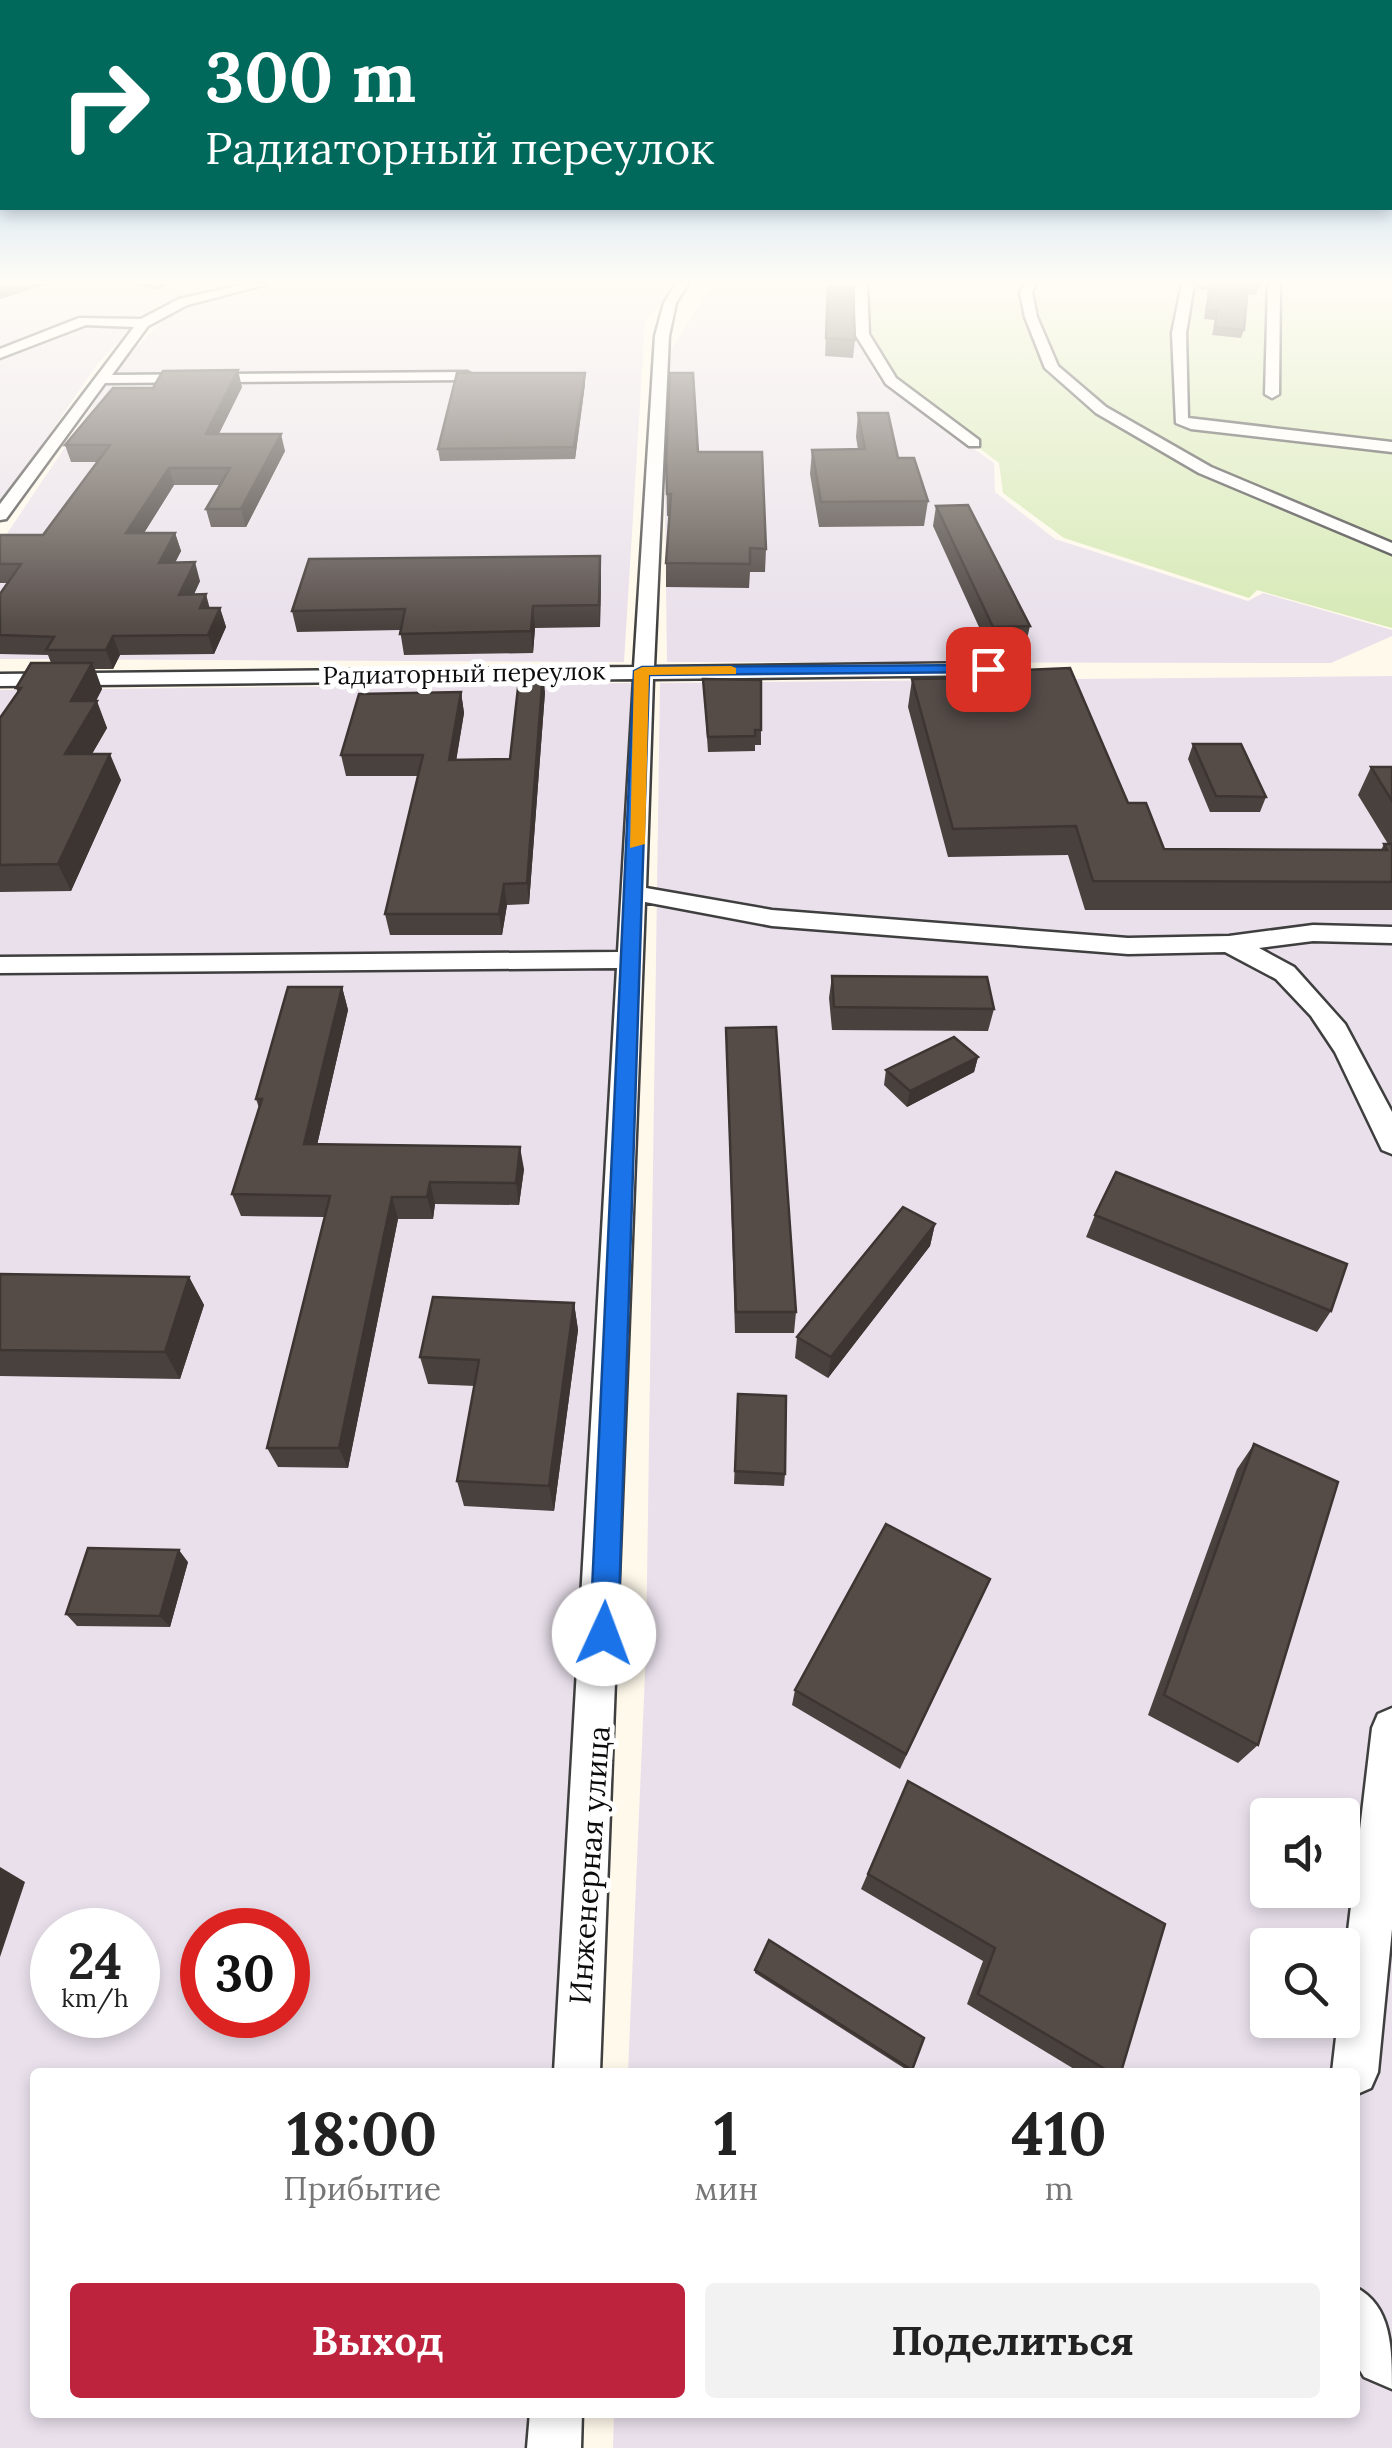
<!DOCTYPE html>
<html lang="ru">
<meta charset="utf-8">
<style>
body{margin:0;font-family:Lora,serif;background:#f2f2f2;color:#222;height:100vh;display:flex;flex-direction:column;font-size:38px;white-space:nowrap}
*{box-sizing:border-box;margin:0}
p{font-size:32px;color:#767676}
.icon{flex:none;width:55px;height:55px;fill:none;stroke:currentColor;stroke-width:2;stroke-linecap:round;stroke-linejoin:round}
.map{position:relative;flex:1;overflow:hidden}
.details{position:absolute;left:30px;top:2068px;width:1330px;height:350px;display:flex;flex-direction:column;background:#fff;border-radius:10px;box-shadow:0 5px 15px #0003}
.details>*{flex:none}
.guide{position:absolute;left:0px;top:0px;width:1392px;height:210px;box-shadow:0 5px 15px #0003;background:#00695c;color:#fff;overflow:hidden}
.controls{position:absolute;left:1250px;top:1798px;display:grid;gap:20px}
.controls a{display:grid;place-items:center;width:110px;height:110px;border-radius:10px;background:#fff;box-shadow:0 5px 15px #0003;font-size:50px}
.speed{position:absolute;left:30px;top:1908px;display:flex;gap:20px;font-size:50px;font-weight:700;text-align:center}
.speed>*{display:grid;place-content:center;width:130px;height:130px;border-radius:50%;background:#fff;box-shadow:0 5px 15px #0003;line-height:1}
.speed small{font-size:25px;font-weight:400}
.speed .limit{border:15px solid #d22;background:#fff;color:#111}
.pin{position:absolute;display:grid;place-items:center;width:85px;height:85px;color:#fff;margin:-42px;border-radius:20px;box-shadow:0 5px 15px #0006}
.me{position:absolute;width:110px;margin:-55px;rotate:2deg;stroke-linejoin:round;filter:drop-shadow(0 0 8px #0008)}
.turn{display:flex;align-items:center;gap:35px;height:210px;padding:0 40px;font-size:45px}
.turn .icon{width:130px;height:130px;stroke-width:2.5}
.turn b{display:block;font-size:70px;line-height:85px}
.eta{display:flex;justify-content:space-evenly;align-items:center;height:170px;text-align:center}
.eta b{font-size:60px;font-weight:700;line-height:70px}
.primary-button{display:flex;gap:20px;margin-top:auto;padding:20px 40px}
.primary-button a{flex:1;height:115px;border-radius:10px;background:#bd233d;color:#fff;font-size:40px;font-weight:700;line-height:115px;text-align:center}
.primary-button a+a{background:#f2f2f2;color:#222}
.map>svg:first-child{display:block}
.industrial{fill:#e9e0eb;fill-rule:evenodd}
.green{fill:#d6e9b5}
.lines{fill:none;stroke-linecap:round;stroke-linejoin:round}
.street-casing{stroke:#3f3f3f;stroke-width:5}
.street{fill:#fff;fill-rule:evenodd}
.wall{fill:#49413e}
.shaded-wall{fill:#3c3532}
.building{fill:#554c48;stroke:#3c3532;stroke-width:2.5}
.route{fill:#1a73e8;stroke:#114b97;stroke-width:2.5}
.slow{fill:#f59e0b}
.labels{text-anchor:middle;stroke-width:10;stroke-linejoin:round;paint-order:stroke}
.far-street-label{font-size:25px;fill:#0c0c0c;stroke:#fff}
.street-label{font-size:30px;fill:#0c0c0c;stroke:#fff}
</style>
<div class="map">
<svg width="1392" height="2448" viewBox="0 0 1392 2448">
<rect width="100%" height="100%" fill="#fff9eb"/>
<path class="industrial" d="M0,284h223l-68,22 -57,57 -98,143z
M264,284h410l-29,39 -21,339 -624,-3v-115l120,-179 46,-49 35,-18z
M712,284l143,4 5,58 20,35 114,82 1,29 60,47 193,62 15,-8 129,37v6l-61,27 -664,-1 -4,-299z
M1392,676v1772h-779l1,-36h741v-340h-727l18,-422 14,-967zM1268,1815h74v75h-74zM1268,1945h74v75h-74z
M632,683l-33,959 -31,430h-533v340l509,1 -3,35h-541v-1758zM52,1930h86v85h-86zM202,1930h86v85h-86z"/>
<path class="green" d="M775,284h617v344l-135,-38 -8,8 -185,-60 -61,-45 -4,-30 -112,-84 -23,-32 -5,-60z"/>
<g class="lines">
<defs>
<path id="street" d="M245,284h22l-80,21 -39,21 -36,49 355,-3 7,4 -7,4 -362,3 -99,136 -6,1v-16l134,-177 -48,-2 -86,33v-9l79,-31 62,1 38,-20z
M676,284h12l-12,19 -7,33 -15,331 334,-4 10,6 -10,6 -335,4 -7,209 126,22 356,28 101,-2 84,-11 79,2v16l-79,-2 -54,7 35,19 51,57 47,88v42l-10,-4 -47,-98 -24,-36 -35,-37 -51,-27 -97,2 -356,-28 -127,-24 -45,1170h-46l63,-1104 -617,5v-16l618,-5 16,-273 -634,7v-12l634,-7 21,-331 9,-33z
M855,284h12l2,50 27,44 83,62v6h-10l-83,-62 -31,-50z
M1025,284h12l-5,8 5,25 21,49 48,41 105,60 181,76v11l-193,-81 -103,-60 -51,-45 -20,-51 -5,-25z
M1182,284h12l-8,49 2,85 204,24v10l-201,-23 -15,-6 -4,-90z
M1268,284h12l-1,110 -7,4 -7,-4z
M1392,1708v221l-14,143 -7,16 -16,7v-23h-23l6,-52h4v-38l30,-254 6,-14z
M1355,2287c37,18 37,62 37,102l-28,-12 -9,-15z
M530,2412h52l-1,36h-54z"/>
</defs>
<use href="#street" class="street-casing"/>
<use href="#street" class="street"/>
</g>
<path class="wall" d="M133,284h38l-15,6z
M1196,284h63l-3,11 -9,-1 -3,36 -3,8 -29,-3 3,-15 -11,-1 4,-29 -11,-1z
M828,286l27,54 -2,18 -28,-2z
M585,373v11l-10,75 -135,2 -2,-12z
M242,387l-23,47 66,17 -39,76h-35l-5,-18 13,-24h-45l-30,48h31l6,18 -6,12 25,18 -6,13 16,14h10l6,19 -12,27 -94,1 -7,14h-18l7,20 -6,12 11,27 -15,26 29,26 -50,111 -71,1v-174l18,-25 -2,-5 35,-25 -3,-8 -48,-1v-60l8,-11h-8v-48h43l54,-73h-26l-6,-17 88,-57z
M858,413l40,45 30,43 -4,25 -105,1 -9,-53 2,-24h46l-2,-13z
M698,452l68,97 -1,23h-15l-1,16 -83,-1v-24l3,-47h-2l-1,-57z
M936,506l94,120 -5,21 -36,2 -56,-123z
M601,576l-1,51 -65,1 -2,25 -129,2 -4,-25 -103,2 -5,-21z
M1025,670l139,179 217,1 3,-6h4l-30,-49 13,-28h21v143h-307l-17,-55 -120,2 -40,-150 4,-28 112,-2z
M703,679l58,1v65h-6v6l-47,1z
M461,692l3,21 -8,47 54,-1 35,-67 -16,212 -22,1 -5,30h-112l-5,-21 33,-138h-72l-5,-21z
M1193,744l73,53 -6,15h-50l-22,-53z
M832,976l162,33 -6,22 -156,-1 -3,-32z
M342,987l6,23 -31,135 207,24 -5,36 -84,-1 -2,15h-35l-50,249 -70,-1 -11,-19 58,-231 -84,-1 -9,-22 27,-86 -3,-9z
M726,1028l70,284 -2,21h-59z
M978,1057l-4,15 -67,35 -23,-22 2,-15z
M1095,1215l236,96 -14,21 -231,-95z
M935,1224l-5,22 -102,132 -33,-20 2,-21z
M0,1274l189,3 15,28 -24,74 -180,-3z
M574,1303l4,27 -24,181 -90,-5 -7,-25 18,-95 -47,-2 -8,-27z
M738,1394l47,80 -1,12 -50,-2z
M1254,1444l4,301 -20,18 -90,-48 89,-246z
M188,1562l-18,65 -93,-1 -11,-12z
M990,1579l-90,190 -108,-64 3,-15z
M908,1781l202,291h-31l-112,-68 16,-43 -122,-72z
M755,1970l157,100 -2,2 -155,-99z"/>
<path class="shaded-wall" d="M0,284h48l-48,15z
M154,284h17l-15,6z
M238,370l4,17 -32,64 -4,-17z
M585,373v11l-10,75 -1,-12z
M281,434l4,17 -39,76 -5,-18z
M169,468l5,17 -42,67 -6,-19z
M175,533l6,18 -16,30 -6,-18z
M600,556l1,20 -1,51 -1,-22z
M195,562l5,19 -15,33 -6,-19z
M206,594l5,19 -11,-5z
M533,606l2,22 -2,25 -2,-22z
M220,608l6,19 -12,27 -6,-19z
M113,636l7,19 -7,14 -7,-19z
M92,663l10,26 -16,30 11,-18 10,27 -31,53 -11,-27 6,-53z
M543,672l2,20 -16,212 -2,-21z
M461,692l3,21 -11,67 -4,-20z
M110,754l11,26 -50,111 -13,-27z
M504,884l3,21 -5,30 -3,-21z
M342,987l6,23 -36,157 -8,-23z
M978,1057l-4,15 -67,35 3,-16z
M520,1147l4,22 -5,36 -3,-22z
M430,1182l5,22 -2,15 -6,-22z
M392,1197l6,22 -50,249 -9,-20z
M935,1224l-5,22 -102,132 3,-21z
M189,1277l15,28 -24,74 -15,-27z
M574,1303l4,27 -24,181 -5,-25z
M179,1550l9,12 -18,65 -10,-11z
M0,1867l25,15 -25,75z"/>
<path class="building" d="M1210,284h49l-1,3 -10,-1 -4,44 -29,-3 2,-16 -10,-1z
M828,286l25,1 2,53 -29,-2z
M238,370l-32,64h75l-40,75h-35l24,-41h-61l-43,65h49l-16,30 36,-1 -16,33 27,-1 -6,14h20l-12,27 -95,1 -7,14h-60l8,-13 -54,-2v-41l21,-30h-21v-29h43l67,-90h-45l48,-57h40l10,-17z
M457,373h128l-11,74 -136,2z
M670,373h23l5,79h64l4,97 -16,-1v16l-84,-1 5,-69h-4l-1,-35z
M858,413h30l10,45h16l14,43 -107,1 -9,-52 53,-1z
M968,505l62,121 -37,1 -57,-121z
M600,556l-1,49 -66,1 -2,25 -131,3 5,-25 -113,2 17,-52z
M31,663h61l-21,38h26l-32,53h45l-52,110 -58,1v-147l21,-30h-5z
M1070,668l58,135h18l18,46 223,1 -3,-6h8v38l-299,-1 -17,-55 -123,3 -41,-150 116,-2 -3,-7z
M520,670l23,2 -16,211 -23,1 -5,30h-114l38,-159h-82l18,-61 102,-2 -12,68 61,-1z
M703,679l58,1v50h-6v6l-47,1z
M1193,744h48l25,53 -50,-1z
M1371,767h21v34z
M832,976l155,1 7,32 -160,-2z
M288,987h54l-38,157 216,3 -4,36 -86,-1 -3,15h-35l-53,251h-72l63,-252 -98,-2 30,-95h-6z
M776,1027l20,285h-60l-10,-284z
M954,1037l24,20 -68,34 -24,-21z
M1116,1172l231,92 -16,47 -236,-96z
M903,1207l32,17 -104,133 -34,-20z
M0,1274l189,3 -24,75 -165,-2z
M433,1297l141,6 -25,183 -92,-5 22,-121 -59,-3z
M738,1394l48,2 -1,78 -50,-3z
M1254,1444l84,38 -80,263 -94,-50z
M886,1524l104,55 -84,175 -111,-64z
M88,1548l91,2 -19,66 -94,-2z
M908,1781l257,143 -44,148h-11l-132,-78 17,-46 -127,-74z
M769,1940l155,98 -12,32 -157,-100z"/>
<linearGradient id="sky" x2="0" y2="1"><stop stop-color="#91c7ee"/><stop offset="0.45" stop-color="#fffcf6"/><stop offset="1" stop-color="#fffcf6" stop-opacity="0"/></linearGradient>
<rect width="1392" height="627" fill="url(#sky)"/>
<path class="route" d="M988,665l5,1v6l-344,3 -31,959 -4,10 -10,4 -10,-4 -4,-10 44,-963 8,-4z"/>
<path class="slow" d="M731,666l5,2v6l-87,1 -4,169 -15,4 4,-177 8,-4z"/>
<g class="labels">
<g class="far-street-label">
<text transform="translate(464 673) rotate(-1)" y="9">Радиаторный переулок</text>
</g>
<g class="street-label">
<text transform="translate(590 1865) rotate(-86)" y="10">Инженерная улица</text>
</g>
</g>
</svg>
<div class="controls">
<a><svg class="icon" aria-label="sound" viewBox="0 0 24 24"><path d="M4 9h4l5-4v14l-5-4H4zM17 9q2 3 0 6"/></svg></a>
<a><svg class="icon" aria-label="search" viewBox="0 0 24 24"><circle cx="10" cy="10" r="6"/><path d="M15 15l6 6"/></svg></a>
</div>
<div class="speed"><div>24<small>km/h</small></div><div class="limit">30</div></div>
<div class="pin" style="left:988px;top:669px;background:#d93025"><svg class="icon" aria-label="arrive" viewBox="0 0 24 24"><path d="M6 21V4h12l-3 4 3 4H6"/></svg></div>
<svg class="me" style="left:604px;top:1634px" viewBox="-20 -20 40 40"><circle r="19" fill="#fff"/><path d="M0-13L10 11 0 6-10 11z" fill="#1a73e8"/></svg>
<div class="guide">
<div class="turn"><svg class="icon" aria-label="right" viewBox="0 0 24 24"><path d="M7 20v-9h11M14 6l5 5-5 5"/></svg><div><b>300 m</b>Радиаторный переулок</div></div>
</div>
<section class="details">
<div class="eta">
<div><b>18:00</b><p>Прибытие</p></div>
<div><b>1</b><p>мин</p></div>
<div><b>410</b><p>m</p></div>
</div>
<div class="primary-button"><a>Выход</a><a>Поделиться</a></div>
</section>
</div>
